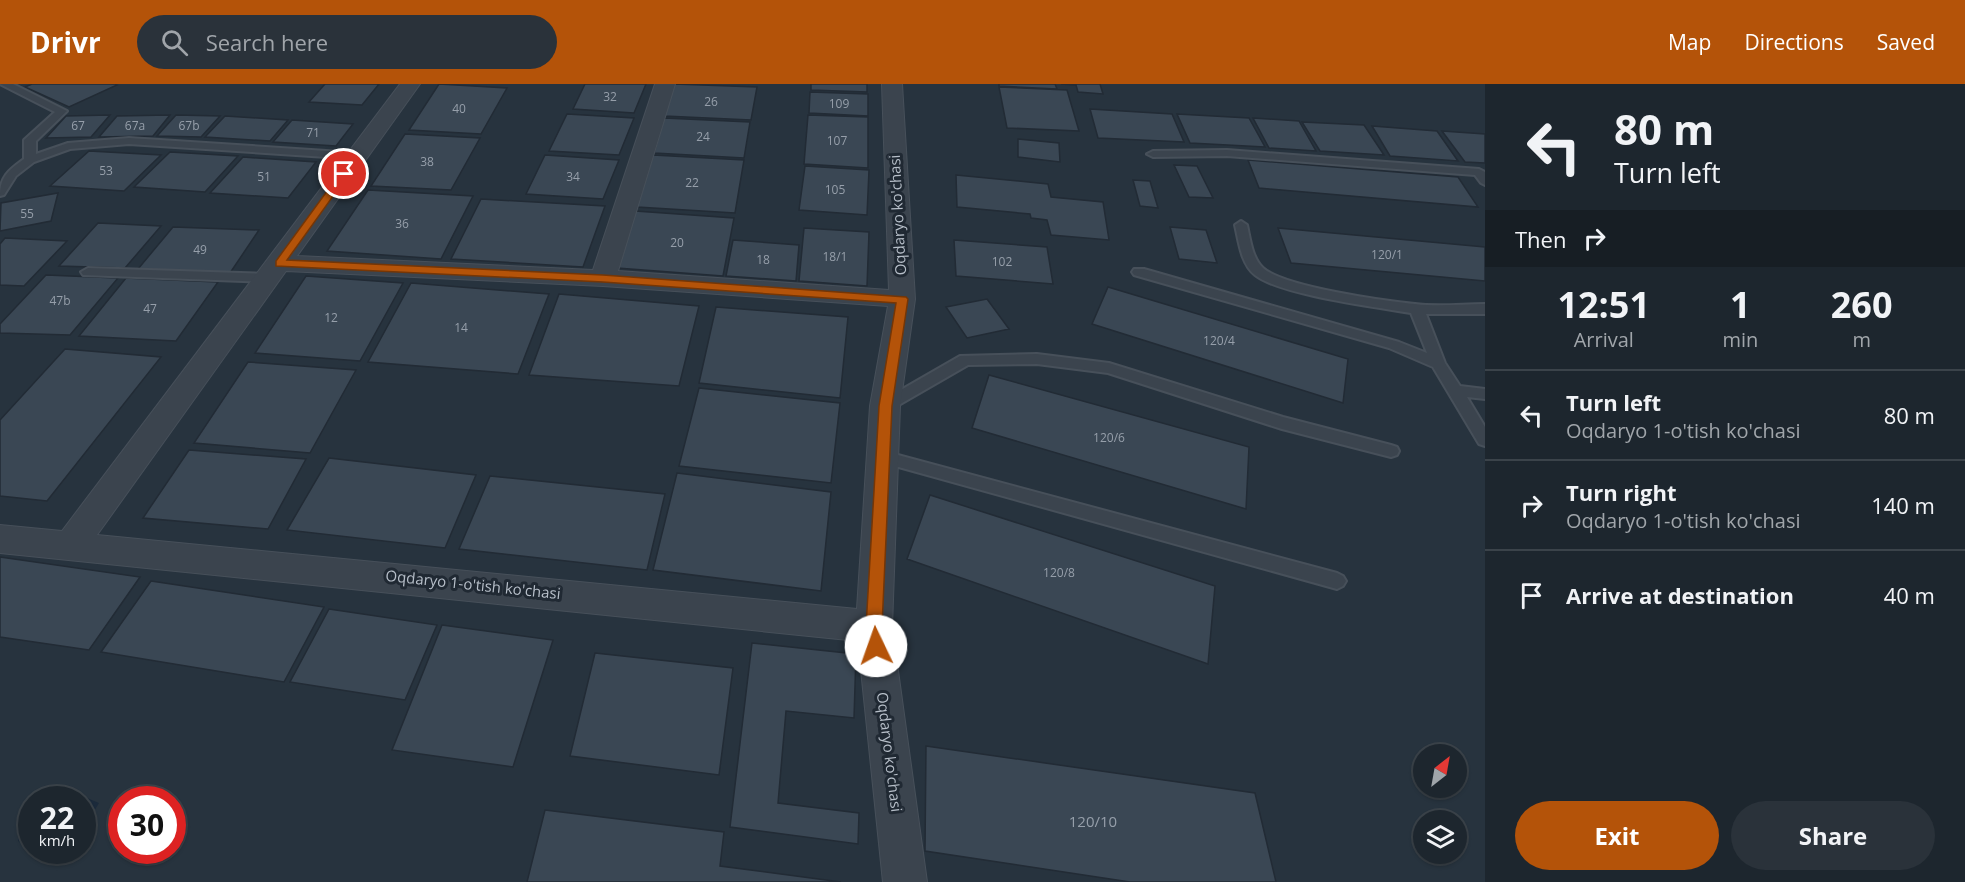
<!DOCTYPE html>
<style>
body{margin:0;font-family:"Open Sans",sans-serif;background:#2a323a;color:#f1f3f6;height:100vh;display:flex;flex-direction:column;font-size:22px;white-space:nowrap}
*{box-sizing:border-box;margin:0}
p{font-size:20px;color:#a0a5aa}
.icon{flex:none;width:33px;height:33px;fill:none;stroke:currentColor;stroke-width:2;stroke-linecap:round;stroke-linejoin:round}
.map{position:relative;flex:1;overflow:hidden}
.drawer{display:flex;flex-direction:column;background:#1d262e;width:480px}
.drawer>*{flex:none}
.hud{background:#1d262e;color:#f1f3f6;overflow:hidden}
.needle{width:39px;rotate:31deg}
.buttons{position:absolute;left:1413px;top:660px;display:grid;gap:12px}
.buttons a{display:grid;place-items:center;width:54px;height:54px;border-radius:50%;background:#1d262e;box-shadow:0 2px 4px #0004,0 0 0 2px #3b434a;font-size:30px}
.speed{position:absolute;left:18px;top:702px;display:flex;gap:12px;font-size:30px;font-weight:700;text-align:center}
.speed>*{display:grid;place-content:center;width:78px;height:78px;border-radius:50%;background:#1d262e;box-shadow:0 2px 4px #0004,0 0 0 2px #3b434a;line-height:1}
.speed small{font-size:15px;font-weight:400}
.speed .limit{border:9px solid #d22;background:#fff;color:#111}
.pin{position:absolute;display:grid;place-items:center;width:51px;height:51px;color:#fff;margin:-26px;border:3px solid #fff;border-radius:50%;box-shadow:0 2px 6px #0007}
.me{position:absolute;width:66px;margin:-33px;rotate:357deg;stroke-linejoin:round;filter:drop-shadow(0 0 4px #0008)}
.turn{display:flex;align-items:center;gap:21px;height:126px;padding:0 30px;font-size:27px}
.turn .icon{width:78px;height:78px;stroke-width:2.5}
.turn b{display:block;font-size:42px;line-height:51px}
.then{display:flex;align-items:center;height:57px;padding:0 30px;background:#0003;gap:12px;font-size:22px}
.eta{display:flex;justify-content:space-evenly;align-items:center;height:102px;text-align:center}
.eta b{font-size:36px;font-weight:700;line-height:42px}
.primary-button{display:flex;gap:12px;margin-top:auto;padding:12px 30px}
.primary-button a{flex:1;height:69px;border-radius:36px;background:#b45309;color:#fff;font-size:24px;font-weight:700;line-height:69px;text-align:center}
.primary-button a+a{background:#2a323a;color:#f1f3f6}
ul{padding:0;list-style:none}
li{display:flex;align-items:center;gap:18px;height:90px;padding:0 30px;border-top:2px solid #3b434a}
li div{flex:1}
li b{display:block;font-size:22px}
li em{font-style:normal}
header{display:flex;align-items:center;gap:36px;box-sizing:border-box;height:84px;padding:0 30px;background:#b45309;color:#fff}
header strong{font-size:28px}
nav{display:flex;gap:33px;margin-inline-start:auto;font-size:21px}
.search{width:420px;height:54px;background:#2a323a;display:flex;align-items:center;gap:15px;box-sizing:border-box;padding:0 21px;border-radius:33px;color:#a0a5aa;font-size:22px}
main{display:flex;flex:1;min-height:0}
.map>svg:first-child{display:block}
.water{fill:#1b2a3b}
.building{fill:#3a4754;stroke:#222b35;stroke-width:1.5}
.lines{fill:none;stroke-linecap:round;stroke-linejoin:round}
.service-casing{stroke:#47505a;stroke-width:4}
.minor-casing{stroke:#47505a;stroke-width:2}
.service{fill:#3b444e;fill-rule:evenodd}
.minor{fill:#3b444e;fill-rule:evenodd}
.route{fill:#b45309;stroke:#753606;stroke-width:1.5}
.labels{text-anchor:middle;stroke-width:6;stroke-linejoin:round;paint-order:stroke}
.number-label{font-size:12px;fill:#969faa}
.street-label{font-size:15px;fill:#b7bfc9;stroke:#202933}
.near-number-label{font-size:15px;fill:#969faa}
</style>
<header>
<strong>Drivr</strong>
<div class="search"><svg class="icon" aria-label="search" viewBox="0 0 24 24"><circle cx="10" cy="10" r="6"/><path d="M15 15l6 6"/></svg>Search here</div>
<nav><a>Map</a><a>Directions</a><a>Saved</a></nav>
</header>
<main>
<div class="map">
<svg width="1485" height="798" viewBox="0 0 1485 798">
<rect width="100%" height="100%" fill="#27333e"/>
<path class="water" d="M70,707l29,12 -16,27 -1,-30 -25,-1z
M31,718l1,48 38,1 -5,7 -26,-1 -21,-16 4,-22z"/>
<path class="building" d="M32,0h83l2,1 -48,22 -44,-20z
M325,0h54l-17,21 -53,-3z
M439,0l68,4 -26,46 -72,-4z
M585,0h61l-12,29 -61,-4z
M674,0l83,3 -6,33 -87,-4z
M811,0h56v8l-56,-2z
M999,0h56l2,5 -58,-3z
M1061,0h39l3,10 -25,-2 -2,-7z
M999,3l68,3 12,41 -72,-3z
M810,8l58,2v22l-59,-3z
M1090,25l82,5 12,28 -86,-4z
M567,30l67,4 -15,37 -70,-4z
M1177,30l72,4 16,29 -75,-4z
M110,31l-19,22 -45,1 20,-22z
M170,31l-17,21 -54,1 18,-21z
M176,31l44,1 -19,21 -44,-1z
M808,31l60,2v51l-64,-4z
M225,32l63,4 -18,21 -65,-4z
M664,34l86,4 -6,36 -90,-5z
M1253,34l46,3 17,30 -47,-3z
M292,36l61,4 -17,22 -63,-4z
M1302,38l62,3 20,30 -64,-4z
M1372,42l65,5 21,30 -68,-5z
M1442,47l43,3v29l-20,-1z
M405,50l75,4 -29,52 -80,-4z
M1018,55l41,4 1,19 -42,-5z
M89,67l72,4 -37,36 -74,-5z
M170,68l68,4 -33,36 -71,-5z
M545,71l74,5 -16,39 -77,-5z
M653,71l91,5 -9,53 -98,-6z
M243,73l73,5 -28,36 -78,-5z
M1248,76l210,17 20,30 -219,-19z
M1174,81l23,1 16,32 -24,-1z
M805,82l64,4 -2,45 -68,-5z
M956,91l92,9 3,13 52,5 6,38 -58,-5 -4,-15 -16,-2 -1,-4 -73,-7z
M1133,96l17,1 8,27 -18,-2z
M368,106l105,6 -32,63 -114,-8z
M58,109l-7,28 -51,10 1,-28z
M481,115l124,7 -22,61 -132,-8z
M635,127l99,7 -11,58 -106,-8z
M98,139l63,3 -36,42 -66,-2z
M173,143l86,3 -29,43 -92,-4z
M1170,143l36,3 11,33 -38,-4z
M804,144l65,4 -2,54 -68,-5z
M1278,144l207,19v34l-194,-18z
M5,154l62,3 -43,45 -24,-1v-41z
M733,156l66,5 -3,36 -70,-5z
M954,156l93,7 6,37 -97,-8z
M46,191l72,3 -48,57 -70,-2v-9z
M306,192l97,7 -43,78 -105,-8z
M126,194l92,4 -42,59 -97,-5z
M411,199l138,11 -31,80 -150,-12z
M1108,203l240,72 -5,44 -251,-79z
M559,210l140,12 -20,80 -150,-11z
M987,215l22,30 -42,9 -21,-31z
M716,223l132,10 -8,81 -141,-15z
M65,265l96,8 -114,144 -47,-5v-76z
M248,278l108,8 -46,83 -116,-10z
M989,291l260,72 -3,62 -274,-81z
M699,304l141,15 -9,80 -152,-17z
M189,366l117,9 -38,70 -125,-11z
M329,374l147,17 -31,73 -158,-18z
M677,389l154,19 -10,99 -168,-21z
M490,392l175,18 -18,76 -188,-21z
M930,411l285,91 -7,78 -301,-105z
M0,473l140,20 -51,73 -89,-13z
M151,497l173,26 -40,75 -183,-30z
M329,525l108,16 -32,75 -115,-18z
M442,541l111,15 -40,127 -121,-17z
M752,559l104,11 -2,64 -68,-7 -8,92 81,10 -1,31 -128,-17z
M595,569l138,15 -14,107 -149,-19z
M926,662l329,47 21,89h-146l-205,-31z
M545,726l179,22 -4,34 121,16h-314z"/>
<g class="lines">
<defs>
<path id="service" d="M0,0h13l54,27 -31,30v13l32,-11 61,-5 228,15 6,3 -6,3 -228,-15 -59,5 -36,13 -18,14 -12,19 -4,1c0,-20 9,-26 24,-37v-19l31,-28z
M1227,66l252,19 6,3v13l-4,-2 -6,-8 -248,-19 -74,1 -6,-3 6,-3z
M1241,137l6,4c3,13 5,33 16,43 21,19 122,33 152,36 23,3 47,0 70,0v10h-59l19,49 15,23 25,3v10l-18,-2 18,30v19l-6,-2 -46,-77 -44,-19 -255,-73 -2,-3 2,-3h10l255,73 28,11 -16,-40c-34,-6 -131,-18 -156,-38 -14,-11 -16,-33 -20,-50z
M88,184l181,6 7,4 -7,4 -186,-7 -2,-3z
M1037,270l72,9 174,54 108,28 6,2 2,4 -2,4 -6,2 -109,-28 -174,-56 -71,-9 -69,1 -78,45h-10l-3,-4 3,-4 80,-46z
M883,367l454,122 6,3 3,5 -3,5 -6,3 -460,-128 -2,-4 2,-4z"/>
<path id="minor" d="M400,0h20l-123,172 296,14 62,-186h20l-57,187 271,19 -7,-206h20l13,215 -15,107 -8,221 35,255h-44l-25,-241 -858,-88v-28l62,6zM286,187l317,15 285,20 -18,100 -13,203 -760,-74z"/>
</defs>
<use href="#service" class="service-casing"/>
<use href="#minor" class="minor-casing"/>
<use href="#service" class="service"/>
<use href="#minor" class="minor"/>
</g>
<path class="route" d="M344,87l5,3 -62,86 316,15 303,22 2,2 -16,107 -10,221 2,19 -2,5 -6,2 -6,-2 -4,-24 13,-221 17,-103 -293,-21 -327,-16v-5l65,-89z"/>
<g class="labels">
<g class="number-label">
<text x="610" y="17">32</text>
<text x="711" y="22">26</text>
<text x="839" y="24">109</text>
<text x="459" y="29">40</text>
<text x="78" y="46">67</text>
<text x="135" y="46">67a</text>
<text x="189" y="46">67b</text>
<text x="313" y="53">71</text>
<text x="703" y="57">24</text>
<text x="837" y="61">107</text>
<text x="427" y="82">38</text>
<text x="106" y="91">53</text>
<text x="264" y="97">51</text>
<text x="573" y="97">34</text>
<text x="692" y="103">22</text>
<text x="835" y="110">105</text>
<text x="27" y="134">55</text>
<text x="402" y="144">36</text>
<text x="677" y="163">20</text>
<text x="200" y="170">49</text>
<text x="1387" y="175">120/1</text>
<text x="835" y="177">18/1</text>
<text x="763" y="180">18</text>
<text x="1002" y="182">102</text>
<text x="60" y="221">47b</text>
<text x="150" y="229">47</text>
<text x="331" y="238">12</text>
<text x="461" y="248">14</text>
<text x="1219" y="261">120/4</text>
<text x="1109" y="358">120/6</text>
<text x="1059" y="493">120/8</text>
</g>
<g class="street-label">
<text transform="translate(898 131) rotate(-93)" y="5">Oqdaryo ko'chasi</text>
<text transform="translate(473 501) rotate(6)" y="5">Oqdaryo 1-o'tish ko'chasi</text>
<text transform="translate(889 668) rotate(83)" y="5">Oqdaryo ko'chasi</text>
</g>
<g class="near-number-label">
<text x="1093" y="743">120/10</text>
</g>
</g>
</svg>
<div class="buttons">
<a><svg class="needle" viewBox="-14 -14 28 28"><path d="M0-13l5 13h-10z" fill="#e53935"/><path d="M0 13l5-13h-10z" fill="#a0a5aa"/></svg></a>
<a><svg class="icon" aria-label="layers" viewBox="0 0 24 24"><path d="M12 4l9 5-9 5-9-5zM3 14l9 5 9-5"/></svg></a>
</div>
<div class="speed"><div>22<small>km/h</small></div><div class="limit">30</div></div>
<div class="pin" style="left:344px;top:90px;background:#d93025"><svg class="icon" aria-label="arrive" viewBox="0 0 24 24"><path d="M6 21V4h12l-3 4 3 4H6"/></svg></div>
<svg class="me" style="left:876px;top:562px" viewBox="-20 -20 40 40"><circle r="19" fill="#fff"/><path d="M0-13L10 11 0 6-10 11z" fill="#b45309"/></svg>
</div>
<section class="drawer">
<div class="hud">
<div class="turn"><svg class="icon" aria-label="left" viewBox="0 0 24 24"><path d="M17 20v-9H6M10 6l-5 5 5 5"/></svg><div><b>80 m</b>Turn left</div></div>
<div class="then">Then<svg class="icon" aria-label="right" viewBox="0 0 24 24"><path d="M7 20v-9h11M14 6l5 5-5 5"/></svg></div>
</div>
<div class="eta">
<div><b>12:51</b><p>Arrival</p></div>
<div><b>1</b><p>min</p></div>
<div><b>260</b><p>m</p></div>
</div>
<ul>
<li><svg class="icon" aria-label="left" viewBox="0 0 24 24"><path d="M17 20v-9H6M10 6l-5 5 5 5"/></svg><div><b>Turn left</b><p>Oqdaryo 1-o'tish ko'chasi</p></div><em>80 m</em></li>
<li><svg class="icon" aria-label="right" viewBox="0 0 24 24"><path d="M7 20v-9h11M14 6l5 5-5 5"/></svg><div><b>Turn right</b><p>Oqdaryo 1-o'tish ko'chasi</p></div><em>140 m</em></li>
<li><svg class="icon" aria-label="arrive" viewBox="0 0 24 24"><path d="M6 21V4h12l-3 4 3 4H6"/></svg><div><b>Arrive at destination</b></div><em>40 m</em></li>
</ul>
<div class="primary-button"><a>Exit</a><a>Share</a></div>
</section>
</main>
